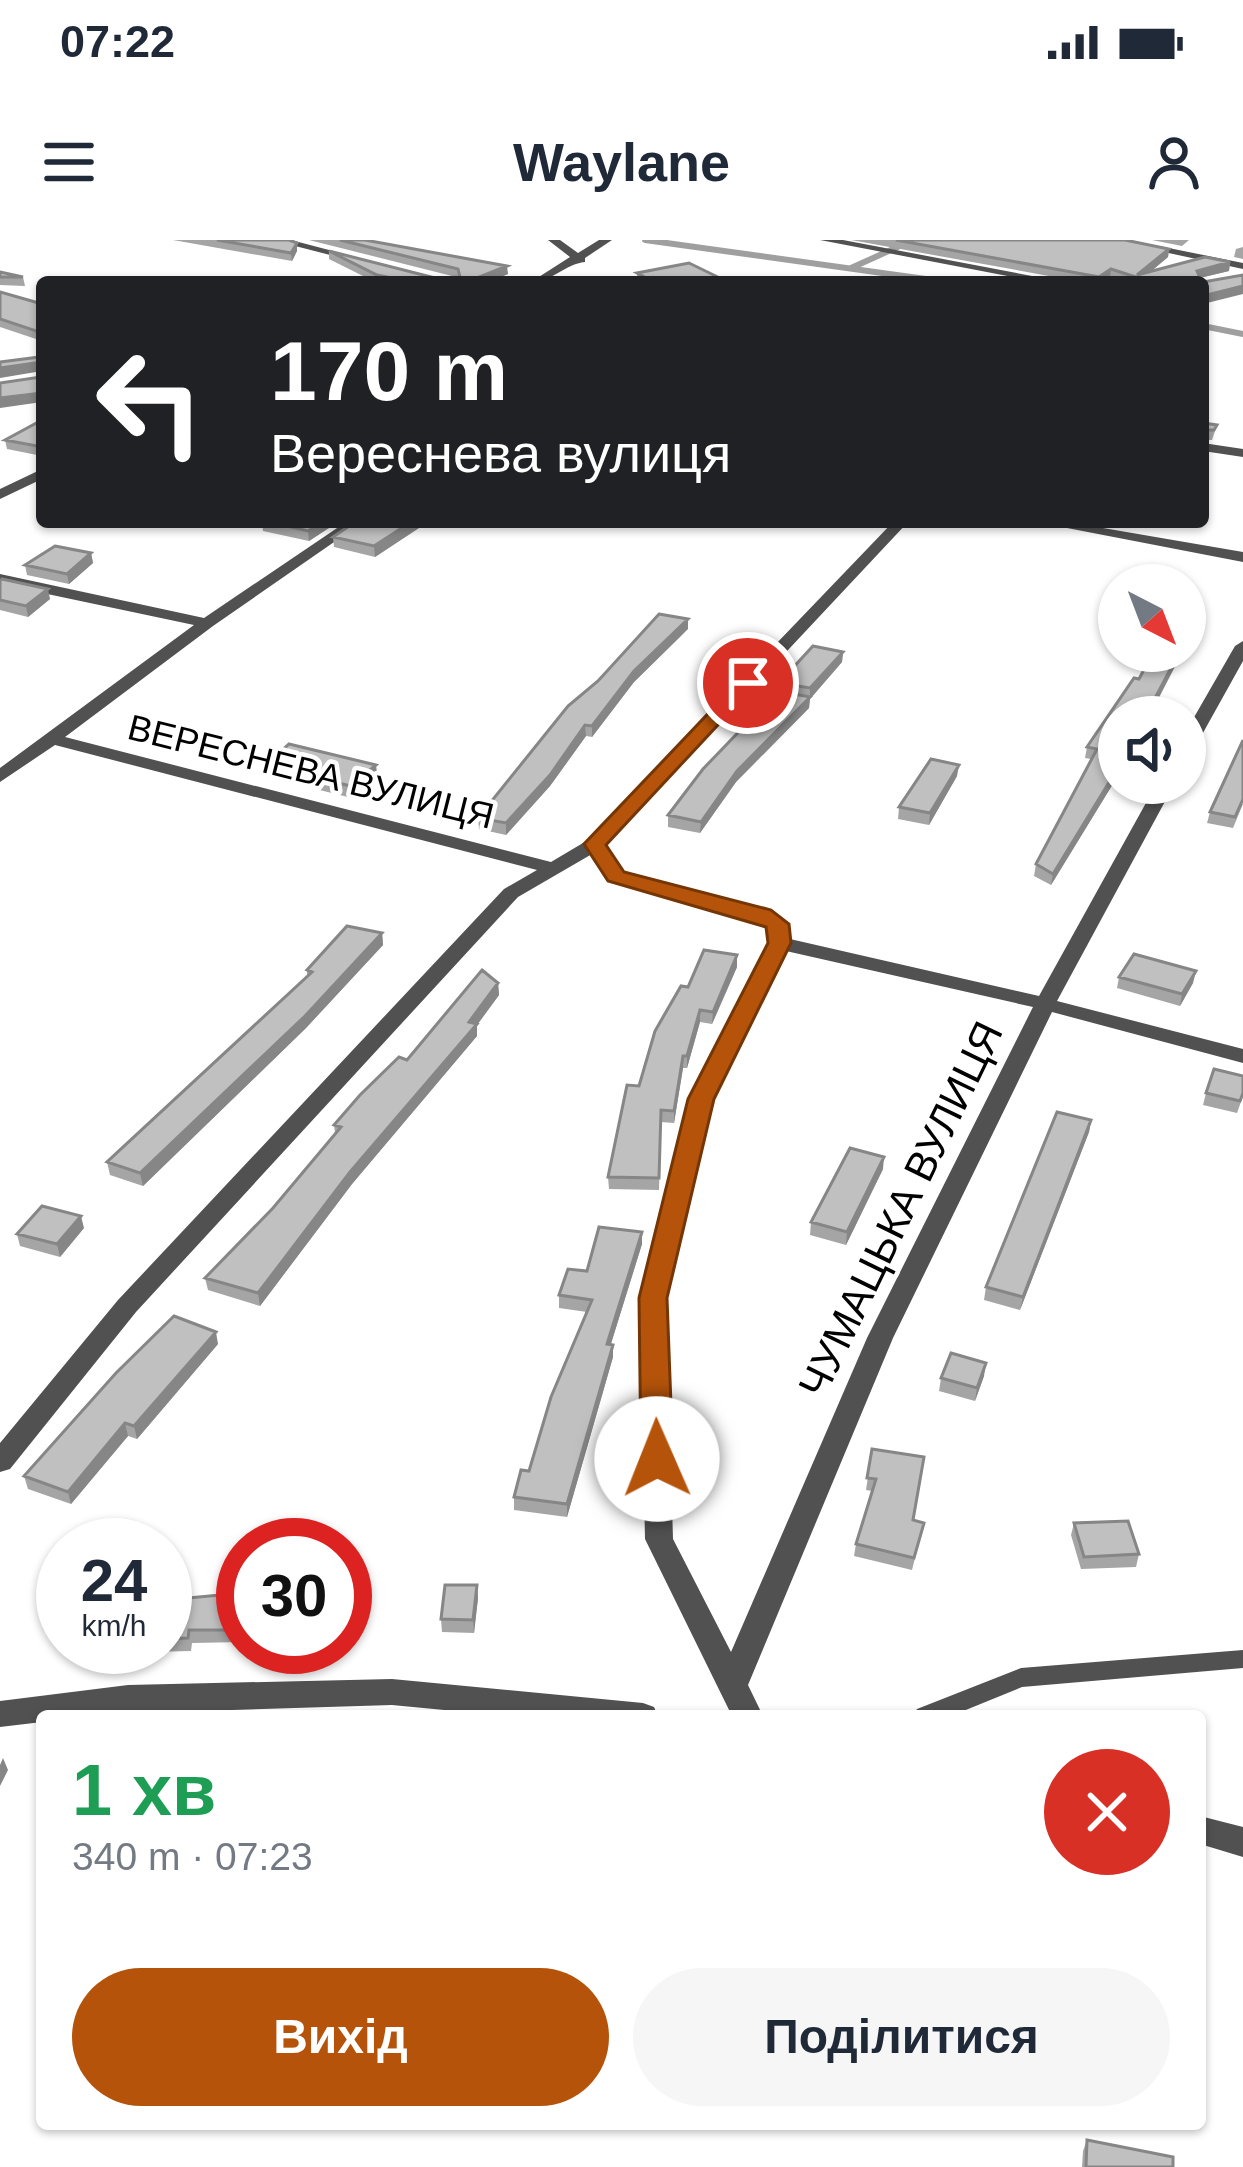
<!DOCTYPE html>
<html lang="uk">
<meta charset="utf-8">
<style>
body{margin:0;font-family:Arial,sans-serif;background:#f6f6f7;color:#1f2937;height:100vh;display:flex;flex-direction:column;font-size:45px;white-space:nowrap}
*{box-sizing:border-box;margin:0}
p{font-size:39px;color:#747a83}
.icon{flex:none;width:66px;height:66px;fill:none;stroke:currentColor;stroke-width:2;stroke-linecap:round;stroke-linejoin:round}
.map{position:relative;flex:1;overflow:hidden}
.sheet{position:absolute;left:36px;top:1470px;width:1170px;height:420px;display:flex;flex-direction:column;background:#fff;border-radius:12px;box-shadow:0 3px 9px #0004}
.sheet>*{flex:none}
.hud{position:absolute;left:36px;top:36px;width:1173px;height:252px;border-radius:12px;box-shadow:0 3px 9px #0004;background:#202124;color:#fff;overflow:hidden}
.needle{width:78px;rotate:138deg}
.tools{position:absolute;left:1098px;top:324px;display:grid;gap:24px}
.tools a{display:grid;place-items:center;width:108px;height:108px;border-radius:50%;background:#fff;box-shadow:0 3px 9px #0004;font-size:60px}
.speed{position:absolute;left:36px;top:1278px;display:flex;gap:24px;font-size:60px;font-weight:700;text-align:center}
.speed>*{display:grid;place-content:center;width:156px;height:156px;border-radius:50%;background:#fff;box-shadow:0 3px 9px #0004;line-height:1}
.speed small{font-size:30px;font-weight:400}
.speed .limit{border:18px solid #d22;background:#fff;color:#111}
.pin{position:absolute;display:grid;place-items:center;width:102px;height:102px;color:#fff;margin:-51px;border:6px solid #fff;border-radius:50%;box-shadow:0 3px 12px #0007}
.me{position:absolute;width:132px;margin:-66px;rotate:359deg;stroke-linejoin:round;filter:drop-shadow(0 0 9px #0008)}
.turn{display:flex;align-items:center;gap:42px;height:252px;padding:0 36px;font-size:54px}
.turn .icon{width:156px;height:156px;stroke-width:2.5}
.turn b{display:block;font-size:84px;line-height:102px}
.round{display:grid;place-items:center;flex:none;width:126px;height:126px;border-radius:63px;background:#f6f6f7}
.summary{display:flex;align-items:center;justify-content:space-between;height:204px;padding:0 36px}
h1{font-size:72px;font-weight:700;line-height:90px;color:#1e9e55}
.action{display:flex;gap:24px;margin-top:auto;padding:24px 36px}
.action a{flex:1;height:138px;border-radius:72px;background:#b45309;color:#fff;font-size:48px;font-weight:700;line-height:138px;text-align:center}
.action a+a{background:#f6f6f7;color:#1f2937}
.status{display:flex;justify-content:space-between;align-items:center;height:84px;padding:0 60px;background:#fff;direction:ltr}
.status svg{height:33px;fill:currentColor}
header{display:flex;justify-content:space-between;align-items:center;height:156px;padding:0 36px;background:#fff;font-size:54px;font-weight:700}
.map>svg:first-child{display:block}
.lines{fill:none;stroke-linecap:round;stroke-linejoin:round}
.stream{stroke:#9f9f9f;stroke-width:6}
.lane{fill:#515151;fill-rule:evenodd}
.street{fill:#515151;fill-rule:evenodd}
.wall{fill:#a5a5a5}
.shaded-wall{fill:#868686}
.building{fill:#c0c0c0;stroke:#868686;stroke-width:3}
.route{fill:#b45309;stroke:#753606;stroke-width:3}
.labels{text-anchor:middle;stroke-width:9;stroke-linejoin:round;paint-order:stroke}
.far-street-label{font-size:36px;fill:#000;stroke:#fff}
.street-label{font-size:42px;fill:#000;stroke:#fff}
</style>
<div class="status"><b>07:22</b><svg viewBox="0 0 49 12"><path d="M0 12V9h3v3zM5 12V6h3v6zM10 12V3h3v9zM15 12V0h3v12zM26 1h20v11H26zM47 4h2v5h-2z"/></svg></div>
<header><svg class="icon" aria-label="menu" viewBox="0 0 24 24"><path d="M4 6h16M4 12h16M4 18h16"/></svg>Waylane<svg class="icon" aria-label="person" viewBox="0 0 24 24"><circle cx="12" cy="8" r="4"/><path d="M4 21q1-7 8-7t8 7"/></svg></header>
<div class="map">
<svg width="1243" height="1927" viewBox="0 0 1243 1927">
<rect width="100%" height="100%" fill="#fff"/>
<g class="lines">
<path class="stream" d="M645,0l302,42
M851,28l62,-28
M1203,86l40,8"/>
<path class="lane" d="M1243,1410v18l-221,19 -71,29h-38l4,-7 104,-41z"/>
<path class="street" d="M272,0h19l76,20 -6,3z
M548,0h12l18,13 21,-13h13l-27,18v4c-20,2 -33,20 -54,20l39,-25z
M820,0h23l221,42h-25z
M1108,0h21l114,23v6z
M1203,203l40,6v8l-40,-6z
M42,229v10l-42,20v-10z
M346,282h17l-150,104 -148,111 486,125 37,-22 305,-318h15l-303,323 18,27 147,39 15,9 5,19 249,57 118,-213h18l-118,218 186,48v14l-191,-51 -159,326 -145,347 15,31h-31l-87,-177 -5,-241 50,-199 80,-156 -2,-16 -12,-8 -147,-39 -17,-26 -74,43 -382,415 -126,157 -10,3v-29l118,-143 386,-411 33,-19 -482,-125 -55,37v-14l194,-143 -194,-41v-10l204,44zM786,711l247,56 -166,331 -136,314 -58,-113 -7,-241 46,-199z
M1036,282h32l175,30v10z
M1243,401v20l-49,88 -9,5v-21l50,-87z
M392,1439l251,24 11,4 4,9h-151l-115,-11 -350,11v6l-42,5v-26l128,-16z
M1200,1576l43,11v30l-43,-13z"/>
</g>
<path class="wall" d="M173,0h116l8,3v8l-5,10z
M309,0h56l143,34 -20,8h-113l-46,-23v-8l106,27 21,-1z
M851,0h274l44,9 -1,8 -18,15 80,-10 -1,9 -29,7 2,4h-77l-15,-5 -7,5h-21z
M1152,0h37l-7,6z
M1243,7v12l-9,-2 2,-8z
M0,32l23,5 2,9 -25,-1z
M637,33l91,9h-91z
M0,52l42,12v37l-42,-14z
M42,180v36l-35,-7 -2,-9z
M1203,183l14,2 -5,15h-9z
M262,282h76l-29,19 -46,-10z
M355,282h73l-53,35 -41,-10 -1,-10z
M91,313l2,10 -24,21 -42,-9 -2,-10z
M0,341l50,18 -22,18 -28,-7z
M688,389l-54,53 -42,55 -6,-1 -36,50 -44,49 -27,-6 -1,-11z
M843,412l-1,10 -32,37 -1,9 -73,74 -36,51 -32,-6v-12l111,-123v-9z
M1119,477v57l-68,111 -17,-9 2,-12 55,-105 -6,-1 2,-11z
M376,525l1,11 -25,22 -85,-21 -2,-11z
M957,536l-28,49 -31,-6 1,-12z
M1243,564l-10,24 -26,-5 3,-11z
M382,693l1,12 -77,83 -163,158 -33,-11 -3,-13 200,-186v-6z
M737,727l-25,57 -12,-2 -13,46h-4l-9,55 -13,-1 -2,68 -50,-1 -1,-12 31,-91 49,-99z
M1119,737l74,6 -13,23 -63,-18z
M498,743l1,12 -22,30v11l-125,148 -92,122 -52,-16 -3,-12 68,-70 62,-75 -1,-8 73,-65z
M1206,853l37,3 -6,17 -34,-8z
M1091,880l-2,12 -69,178 -36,-10 2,-13z
M883,929l-37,76 -36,-10 1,-13z
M84,988l-24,29 -40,-11 -3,-12z
M642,992v12l-31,100 2,13 -46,160 -53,-7v-13l15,-26 58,-159 -28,-4v-13z
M218,1104l-81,95 -9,-3 -57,68 -43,-15 -4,-13z
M984,1136l-9,25 -36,-10 2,-13z
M872,1209l41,72 11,2 -12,47 -58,-14 2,-12 16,-53 -6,-1z
M1074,1283l65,31 -3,13 -55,2 -10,-34z
M477,1345l1,13 -4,35 -32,-1 -1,-13z
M243,1353v49l-51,1 -1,8 -41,1 -1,-5h16v-47z
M1087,1900l86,27h-91l1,-16z"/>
<path class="shaded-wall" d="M297,3v8l-5,10 -1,-8z
M1169,9l-1,8 -26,22 -5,-4z
M1230,22l-1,9 -34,8 2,-8z
M507,26l1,8 -20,8h-21z
M1111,29l-1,8 -7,5h-4v-5z
M1243,46v8l-40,10v-8z
M42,122v9l-42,7v-10z
M42,153v9l-42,6v-10z
M322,282h16l-29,19 -1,-10z
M411,282h17l-53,35 -1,-11z
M91,313l2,10 -24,21 -2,-10z
M48,349l2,10 -22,18 -2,-11z
M688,379v10l-54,53 -42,55v-11l42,-55z
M1180,411h3l-34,66h-4z
M843,412l-1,10 -32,37 -1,9 -73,74 -36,51 1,-11 36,-51 73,-73v-10z
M585,485l1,11 -36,50 -44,49v-12z
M376,525l1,11 -25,22 -1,-12z
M959,525l-2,11 -28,49 1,-12z
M1119,526v8l-68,111 2,-11z
M382,693l1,12 -77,83 -163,158 -3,-13z
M737,715v12l-25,57 1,-12z
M1196,731l-3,12 -13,23 2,-12z
M498,743l1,12 -22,30v11l-125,148 -92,122 -2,-13z
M700,770v12l-13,46v-12z
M683,816v12l-9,55v-12z
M1091,880l-2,12 -69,178 3,-13z
M884,917l-1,12 -37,76 1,-13z
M81,976l3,12 -24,29 -3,-13z
M642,992v12l-35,112v-12z
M216,1092l2,12 -81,95 -3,-13z
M613,1105v12l-46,160v-13z
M986,1123l-2,13 -9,25 2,-13z
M125,1183l3,13 -57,68 -3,-12z
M477,1345l1,13 -4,35 -1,-13z
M3,1518l5,12 -8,16v-21z"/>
<path class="building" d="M217,0h72l8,3 -6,10z
M340,0h25l142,26 -40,16h-56l-34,-7 -48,-24 106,27 25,-1 -2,-8z
M896,0h229l44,9 -32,26 68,-18 25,5 -33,9 5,11h-51l-40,-13 -12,8z
M689,23l39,19h-74l-17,-9z
M0,32l23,5h-23z
M1243,35v11l-40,10v-14z
M0,52l42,12v29l-42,-14z
M40,117l2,5 -42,6v-6z
M42,133v20l-42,5v-15l41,-6z
M42,180v27l-37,-7z
M1203,183l14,2 -3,5h-11z
M270,282h52l-14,9z
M355,282h56l-37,24 -41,-9z
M55,306l36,7 -24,21 -42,-9z
M2,339l46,10 -22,17 -26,-6v-19z
M659,374l29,5 -54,52 -42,55 -7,-1 -35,50 -44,48 -28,-5 90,-112 30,-25z
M813,406l30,6 -33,36 -31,-5z
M1154,411h26l-35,66h-26v49l-66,108 -17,-10 61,-115 -10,-2 47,-69 5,1z
M778,451l32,6 -73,74 -36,51 -33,-7 35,-46z
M1243,500v59l-8,18 -25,-5z
M289,504l87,21 -25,21 -86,-20z
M931,519l28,6 -29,48 -31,-6z
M347,686l35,7 -77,83 -165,157 -33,-11 205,-190 -5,-2z
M704,710l33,5 -24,57 -13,-2 -13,46h-4l-9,55 -13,-1 -2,68 -51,-1 19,-92 12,1 16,-55 26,-45 7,1z
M1134,714l62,17 -14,23 -63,-17z
M482,730l16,13 -29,39 8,2 -127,148 -92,121 -53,-15 68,-70 68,-81 -7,-2 26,-30 39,-38 8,3z
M1214,829l29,7v17l-3,8 -34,-8z
M1057,872l34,8 -68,177 -37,-10z
M850,908l34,9 -37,75 -36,-10z
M42,966l39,10 -24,28 -40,-10z
M599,987l43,5 -35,112 6,1 -46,159 -53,-7 7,-27 8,1 22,-74 41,-97 -33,-5 9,-26 19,2z
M174,1076l42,16 -82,94 -9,-3 -57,69 -44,-16 92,-103z
M951,1113l35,10 -9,25 -36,-10z
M872,1209l52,8 -11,63 11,3 -10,35 -58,-14 20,-65 -9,-1z
M1128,1281l11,33 -55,3 -10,-34z
M445,1345h32l-4,35 -32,-1z
M243,1353v37h-54l-1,8 -23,1v-39z
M1087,1900l86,17v10h-87z"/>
<path class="route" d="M741,439l16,4 -151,162 18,27 147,38 18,14 2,19 -77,156 -47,199 6,161 -5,8h-22l-5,-8 -2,-161 49,-199 80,-156 -2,-16 -158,-46 -24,-37z"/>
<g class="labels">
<g class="far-street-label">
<text transform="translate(311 531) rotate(14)" y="13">ВЕРЕСНЕВА ВУЛИЦЯ</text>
</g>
<g class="street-label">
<text transform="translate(900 969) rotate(-64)" y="15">ЧУМАЦЬКА ВУЛИЦЯ</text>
</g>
</g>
</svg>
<div class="tools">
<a><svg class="needle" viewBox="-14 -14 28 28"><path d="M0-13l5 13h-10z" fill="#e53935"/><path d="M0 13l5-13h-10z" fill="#747a83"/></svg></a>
<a><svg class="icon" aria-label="sound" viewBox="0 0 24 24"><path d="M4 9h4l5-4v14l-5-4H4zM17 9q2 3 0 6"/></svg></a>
</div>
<div class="speed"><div>24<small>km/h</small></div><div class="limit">30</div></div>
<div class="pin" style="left:748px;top:443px;background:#d93025"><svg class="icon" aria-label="arrive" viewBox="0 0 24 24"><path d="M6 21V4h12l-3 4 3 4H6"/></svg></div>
<svg class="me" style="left:657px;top:1219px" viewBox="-20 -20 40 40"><circle r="19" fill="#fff"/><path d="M0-13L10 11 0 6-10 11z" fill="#b45309"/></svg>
<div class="hud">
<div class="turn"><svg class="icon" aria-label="left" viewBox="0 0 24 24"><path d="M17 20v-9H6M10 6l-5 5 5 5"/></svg><div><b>170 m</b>Вереснева вулиця</div></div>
</div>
<section class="sheet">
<div class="summary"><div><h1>1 хв</h1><p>340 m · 07:23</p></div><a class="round" style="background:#d93025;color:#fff"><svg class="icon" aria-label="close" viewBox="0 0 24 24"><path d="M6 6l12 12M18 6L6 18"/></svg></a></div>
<div class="action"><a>Вихід</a><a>Поділитися</a></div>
</section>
</div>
